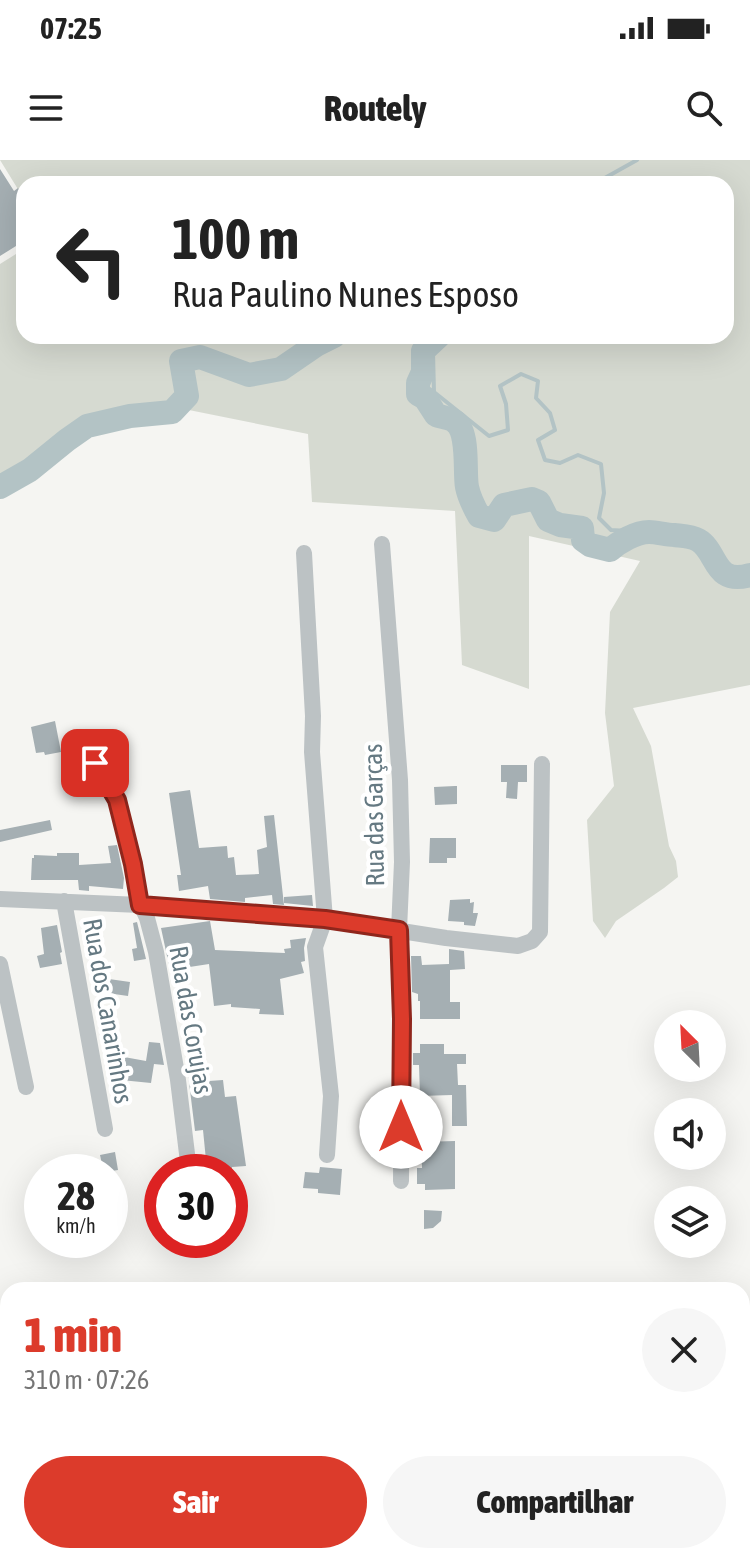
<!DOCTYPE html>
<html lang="pt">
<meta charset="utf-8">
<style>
body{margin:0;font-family:"Asap Condensed",sans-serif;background:#f6f6f6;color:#222;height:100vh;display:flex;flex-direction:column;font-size:30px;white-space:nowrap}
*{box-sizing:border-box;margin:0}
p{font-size:26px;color:#767676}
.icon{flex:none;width:44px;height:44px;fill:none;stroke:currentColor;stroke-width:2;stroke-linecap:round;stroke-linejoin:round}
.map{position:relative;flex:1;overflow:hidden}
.panel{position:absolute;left:0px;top:1122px;width:750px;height:282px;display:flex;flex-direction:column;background:#fff;border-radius:24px 24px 0 0;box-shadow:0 8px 32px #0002}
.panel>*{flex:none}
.guide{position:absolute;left:16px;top:16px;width:718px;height:168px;border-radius:24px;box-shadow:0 8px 32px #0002;background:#fff;color:#222;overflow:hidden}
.needle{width:52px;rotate:336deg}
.tools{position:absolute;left:654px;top:850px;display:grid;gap:16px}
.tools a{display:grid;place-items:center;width:72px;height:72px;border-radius:50%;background:#fff;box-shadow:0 8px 32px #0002;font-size:40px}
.speed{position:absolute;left:24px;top:994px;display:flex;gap:16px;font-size:40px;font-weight:700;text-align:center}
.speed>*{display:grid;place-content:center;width:104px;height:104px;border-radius:50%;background:#fff;box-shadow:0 8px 32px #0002;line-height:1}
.speed small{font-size:20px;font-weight:400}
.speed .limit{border:12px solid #d22;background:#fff;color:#111}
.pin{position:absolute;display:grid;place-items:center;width:68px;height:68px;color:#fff;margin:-34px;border-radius:16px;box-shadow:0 4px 12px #0006}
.me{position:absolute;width:88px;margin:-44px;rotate:0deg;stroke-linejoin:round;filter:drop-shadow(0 0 6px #0008)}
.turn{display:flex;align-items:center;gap:28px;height:168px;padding:0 24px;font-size:36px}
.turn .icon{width:104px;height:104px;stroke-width:2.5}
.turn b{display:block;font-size:56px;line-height:68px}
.round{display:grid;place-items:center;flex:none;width:84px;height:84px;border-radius:42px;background:#f6f6f6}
.head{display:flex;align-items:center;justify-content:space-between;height:136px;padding:0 24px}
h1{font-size:48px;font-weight:800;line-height:60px;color:#dc3b2b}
.cta{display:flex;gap:16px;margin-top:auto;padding:16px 24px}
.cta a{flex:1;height:92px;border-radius:48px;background:#dc3b2b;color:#fff;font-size:32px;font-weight:800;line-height:92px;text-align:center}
.cta a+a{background:#f6f6f6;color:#222}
.status{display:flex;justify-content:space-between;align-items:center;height:56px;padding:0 40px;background:#fff;direction:ltr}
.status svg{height:22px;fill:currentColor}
header{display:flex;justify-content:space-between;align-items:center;height:104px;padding:0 24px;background:#fff;font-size:36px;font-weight:800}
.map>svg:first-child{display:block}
.green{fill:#d6dad1}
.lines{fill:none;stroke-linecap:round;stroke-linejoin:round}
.stream{stroke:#b3c3c5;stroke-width:4}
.river{stroke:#b3c3c5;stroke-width:24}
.building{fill:#a5afb3}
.street{stroke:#bcc2c4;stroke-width:16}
.route-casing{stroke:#8f261c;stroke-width:20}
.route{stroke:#dc3b2b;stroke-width:14}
.labels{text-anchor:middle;stroke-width:8;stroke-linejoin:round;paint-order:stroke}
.street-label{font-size:26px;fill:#657982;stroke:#fff}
</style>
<div class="status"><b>07:25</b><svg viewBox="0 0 49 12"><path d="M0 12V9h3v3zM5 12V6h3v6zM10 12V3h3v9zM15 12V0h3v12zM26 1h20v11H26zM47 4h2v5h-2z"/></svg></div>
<header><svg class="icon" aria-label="menu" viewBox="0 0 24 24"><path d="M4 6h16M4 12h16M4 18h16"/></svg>Routely<svg class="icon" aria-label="search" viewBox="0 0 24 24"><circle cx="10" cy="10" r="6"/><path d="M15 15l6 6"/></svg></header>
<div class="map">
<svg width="750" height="1403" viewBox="0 0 750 1403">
<rect width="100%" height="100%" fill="#f5f5f2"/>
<path class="green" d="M0,0h750v525l-117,23 18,38 18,100 7,15 2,16 -14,11 -48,33 -11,17 -12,-17 -6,-101 27,-34 -9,-73 5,-101 30,-51 -111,-25v153l-67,-24 -7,-154 -143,-9 -4,-68 -144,-29 -83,15 -53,40 -28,15v-211l24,-15v87h702v-152h-702v15z"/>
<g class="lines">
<path class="stream" d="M594,24l43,-24
M441,176l-8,16 1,40 55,44 19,-6 -2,-26 -6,-18 21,-12 17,7 -2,17 14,15 5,17 -17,10 7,20 15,3 18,-8 23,9 3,29 -5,25 12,12 35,2"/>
<path class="river" d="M439,176l-16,15v21l-5,11v11l7,4 11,17c6,2 14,3 18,6 16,10 10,50 13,66 2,10 7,20 12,29l15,4 10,-15 28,-6 7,3 9,18 12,5 22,3 1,12 7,5 20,5c9,-8 26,-18 39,-18 8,0 17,3 25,3 8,1 17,1 24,5 20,11 15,46 52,35
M0,327l30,-17 37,-30 20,-14 43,-10 42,-4 15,-16 -6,-35 19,-4 49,18 32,-6 35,-24 18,-9"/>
</g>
<path class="building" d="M0,9l14,22 4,-3 6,9v44l-24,15z
M55,561l6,31 -16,3 -1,-3 -8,1 -5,-26z
M501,605h26v17h-9l-1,17 -11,-1 1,-16h-6z
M455,626h2v18l-22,1 -1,-18z
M190,630l9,58 28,-2 1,12 6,-1 2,18 23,-1 -2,-24 10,-3 -3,-31 10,-1 10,90 -11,-1 -1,-9 -27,3v4l-35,-3 -2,-13 -29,5 -2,-16h4l-12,-82z
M50,660l2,10 -52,12v-12z
M430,678h26v20h-9v5h-18z
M117,685l7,33 -1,11 -34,-3v5l-10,-1 -1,-10h-47l1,-22h2v-3l23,1v-3h22v12l32,-2 -3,-17z
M312,735l1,11 -29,-3v-6z
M470,739v4l4,-1 -1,11h5l-3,13 -11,-1v-3l-16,-1 2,-21z
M210,761l5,29 70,3 -1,-4 7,-1 -1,-8 16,-2 -2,10 1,13 -4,1 3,11 -24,6 4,36 -25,-1 1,-5 -29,-2v-3l-17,2 -5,-42 -39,6 -9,-42z
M137,762l9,37 -12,2 -2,-12 5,-1 -4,-25z
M57,765l5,27 -2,1 2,11 -22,4 -3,-12 7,-2 -3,-26z
M449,789l15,2 1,18 -15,1v32h10v17h-40v-18h-2v-7l-6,-2 -1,-36h10l1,9 27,-1z
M109,819l21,3 -2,14 -21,-3z
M149,882l11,1 4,22 -10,-1 -3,19 -30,-3 3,-23 22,4z
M420,884h24v10h22v10h-9l1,21h8l1,41h-15v-31l-32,1 -1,-31h-6v-12h7z
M208,913l1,8 14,-1 2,17 11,-1 10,70 -14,1v5h-10v-4l-17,2 -1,-10h2l-3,-30 -8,1 -7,-57z
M455,981v48l-30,1v-6h-8v-16h5l-1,-26z
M115,992l3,18 -12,2 -1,-3h-2l-3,-14z
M320,1007l22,2 -2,26 -22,-2v-4l-15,-1 2,-16 14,1z
M424,1050l18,1 -1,10 -8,7 -9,1z"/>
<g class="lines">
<path class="street" d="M382,384l18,236 2,82 -3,68 3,89 -1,162
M304,393l9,163 -1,36 13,167 -10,28 16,149 -4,59
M90,596l27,44 16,64 5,34 9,20 9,34 22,128 10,82
M0,739l140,6 185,14 121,19 72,8 14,-5 8,-9 2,-168
M64,741l41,228
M0,804l26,123"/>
</g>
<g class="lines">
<defs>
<path id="route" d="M95,603l22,37 16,64 7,41 185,14 74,11 3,89 -1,108"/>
</defs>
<use href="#route" class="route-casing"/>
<use href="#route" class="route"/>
</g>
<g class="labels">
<g class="street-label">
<text transform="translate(374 655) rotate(-91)" y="9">Rua das Garças</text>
<text transform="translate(108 851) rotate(80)" y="9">Rua dos Canarinhos</text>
<text transform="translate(191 860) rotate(80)" y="9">Rua das Corujas</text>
</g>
</g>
</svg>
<div class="tools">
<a><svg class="needle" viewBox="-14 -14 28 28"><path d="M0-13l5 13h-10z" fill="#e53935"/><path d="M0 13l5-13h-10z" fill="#767676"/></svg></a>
<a><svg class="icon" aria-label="sound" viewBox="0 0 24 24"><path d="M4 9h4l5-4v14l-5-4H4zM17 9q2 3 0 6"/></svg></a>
<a><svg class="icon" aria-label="layers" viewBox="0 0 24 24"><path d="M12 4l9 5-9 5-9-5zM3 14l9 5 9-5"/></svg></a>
</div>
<div class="speed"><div>28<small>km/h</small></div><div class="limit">30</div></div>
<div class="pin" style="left:95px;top:603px;background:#d93025"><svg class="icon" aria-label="arrive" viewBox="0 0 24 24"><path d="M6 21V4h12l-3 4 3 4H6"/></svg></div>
<svg class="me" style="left:401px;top:967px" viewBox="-20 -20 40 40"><circle r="19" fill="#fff"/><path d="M0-13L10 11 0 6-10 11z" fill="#dc3b2b"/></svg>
<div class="guide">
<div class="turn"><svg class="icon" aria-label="left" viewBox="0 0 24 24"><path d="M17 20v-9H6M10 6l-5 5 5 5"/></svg><div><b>100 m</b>Rua Paulino Nunes Esposo</div></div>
</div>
<section class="panel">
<div class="head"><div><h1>1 min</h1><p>310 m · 07:26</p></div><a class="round"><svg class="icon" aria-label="close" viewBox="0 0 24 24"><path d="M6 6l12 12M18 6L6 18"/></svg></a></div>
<div class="cta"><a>Sair</a><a>Compartilhar</a></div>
</section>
</div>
